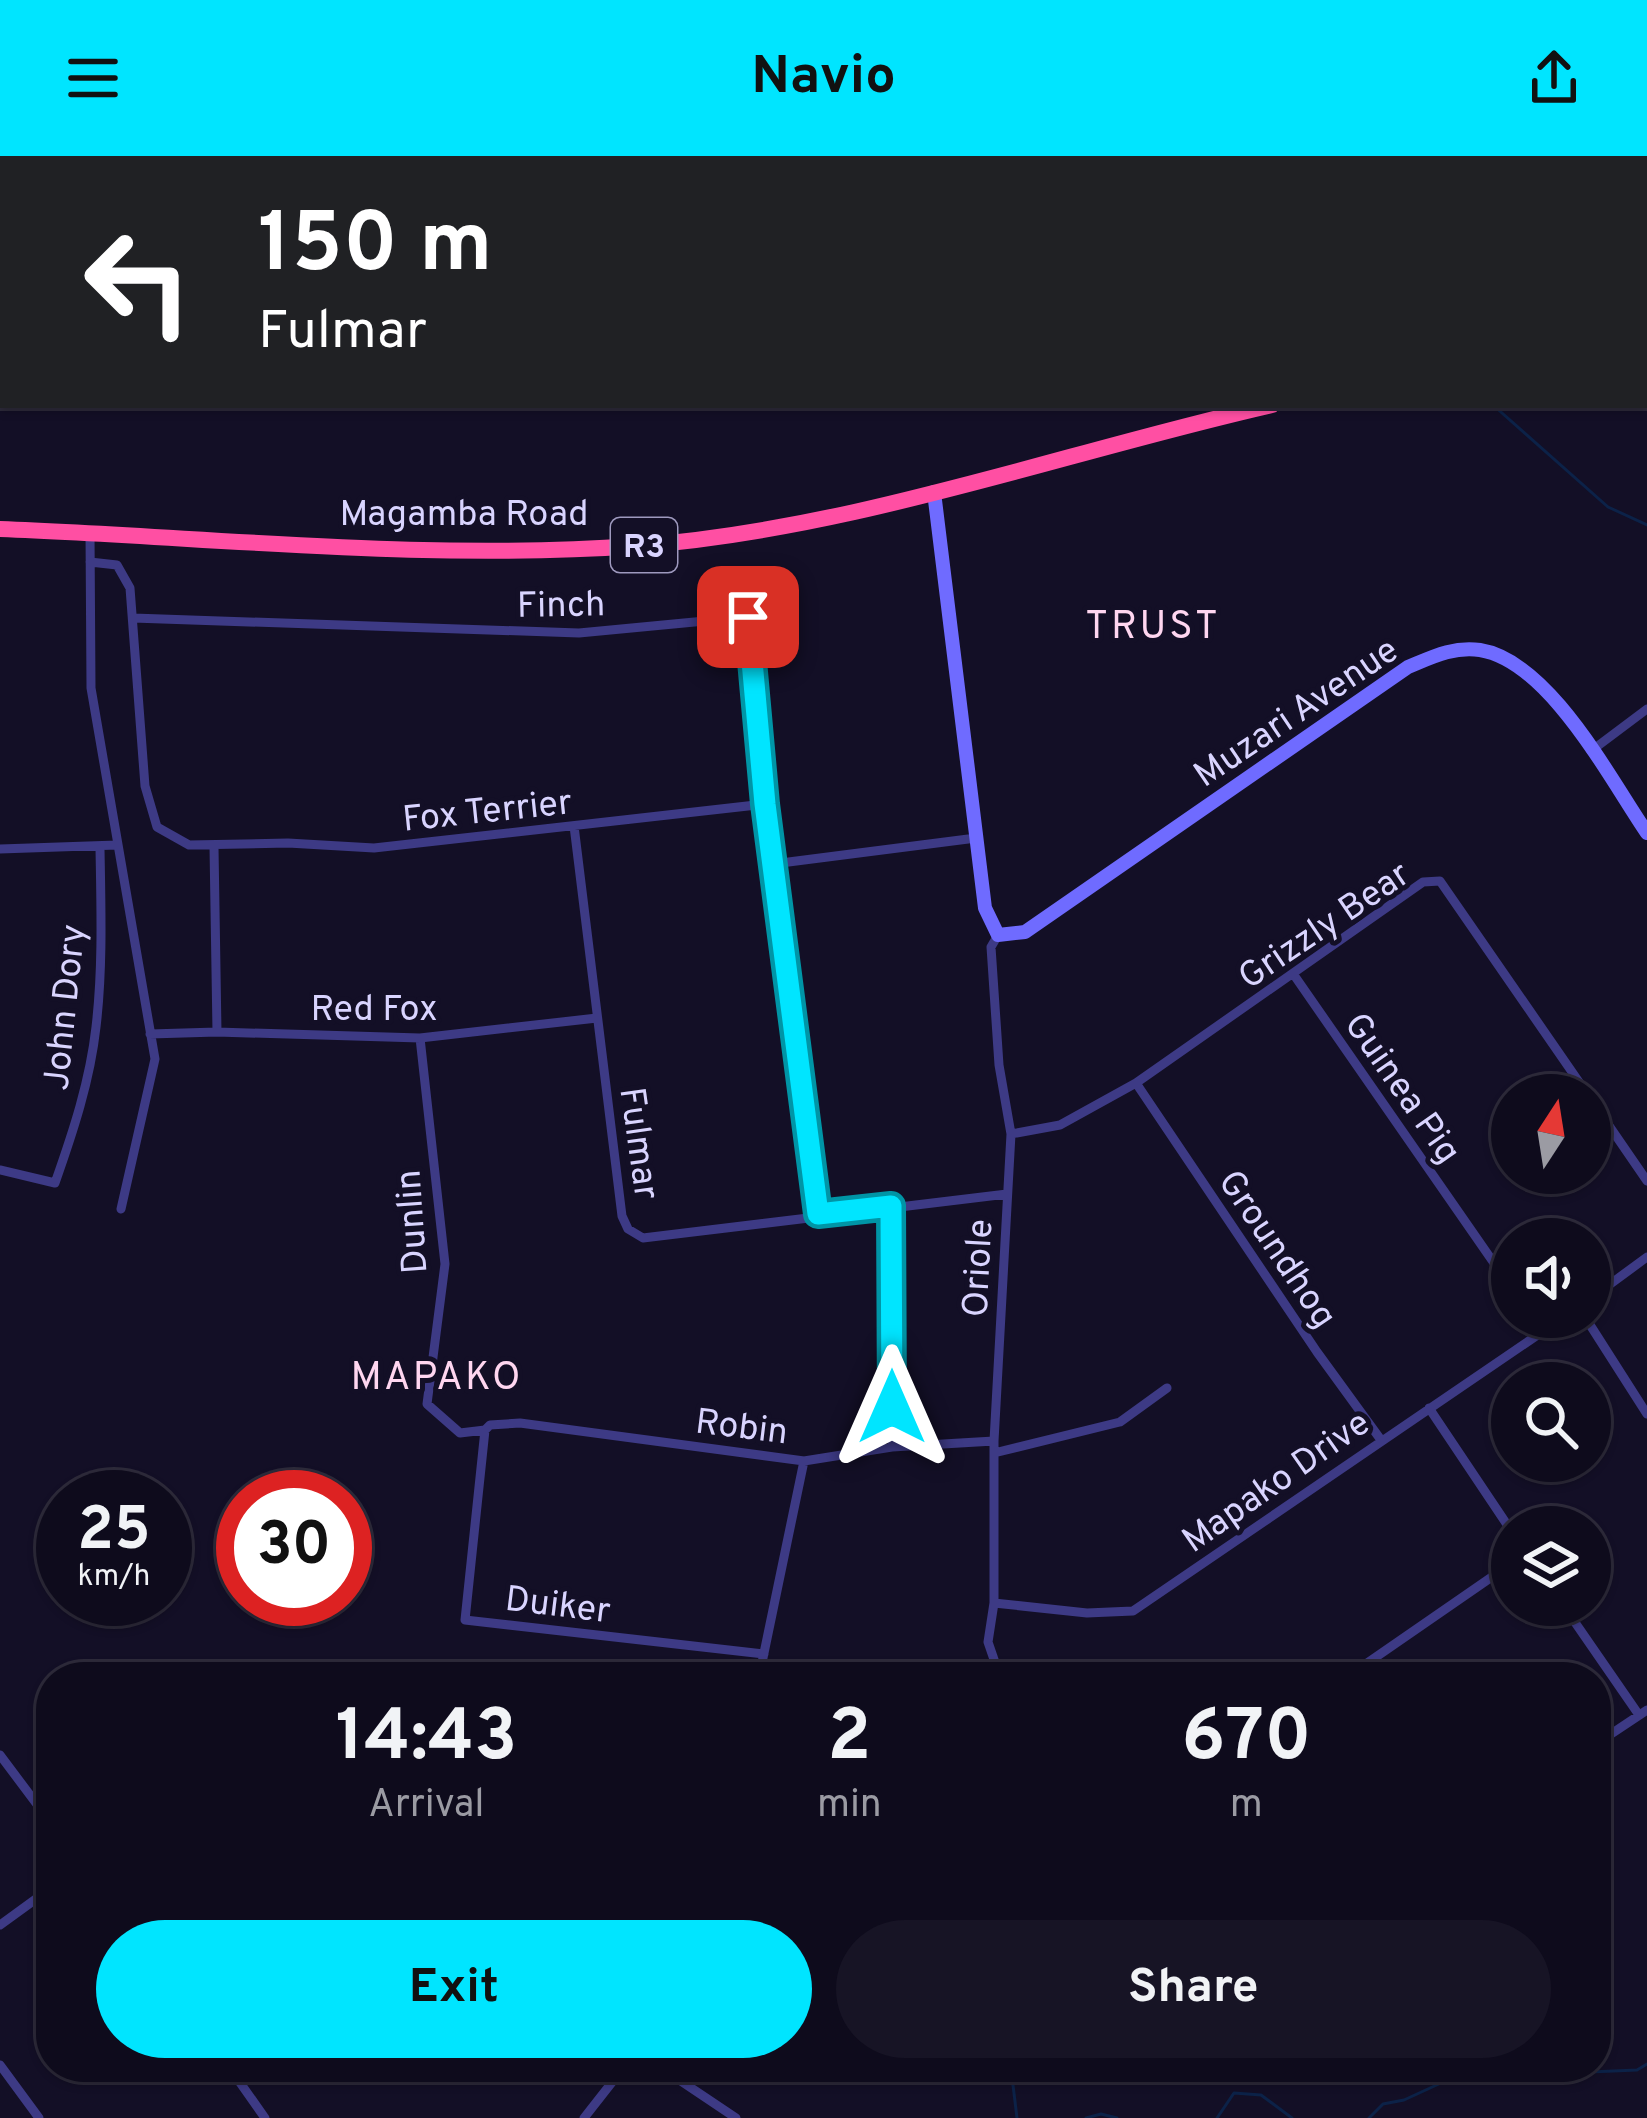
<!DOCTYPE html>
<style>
body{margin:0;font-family:Overpass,sans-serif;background:#171425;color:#f1f3f6;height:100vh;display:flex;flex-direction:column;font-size:45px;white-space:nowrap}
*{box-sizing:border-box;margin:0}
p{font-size:39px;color:#9b9ba3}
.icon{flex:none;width:66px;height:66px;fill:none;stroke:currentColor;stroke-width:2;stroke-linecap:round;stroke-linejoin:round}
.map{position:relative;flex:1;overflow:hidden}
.details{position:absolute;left:36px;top:1506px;width:1575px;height:420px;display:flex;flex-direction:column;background:#0e0b1c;border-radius:48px;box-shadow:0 3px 9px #0004,0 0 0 3px #2e2b3b}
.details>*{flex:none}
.banner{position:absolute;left:0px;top:0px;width:1647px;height:252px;box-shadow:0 3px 9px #0004,0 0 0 3px #2e2b3b;background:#202124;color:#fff;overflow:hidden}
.needle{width:78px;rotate:12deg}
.tools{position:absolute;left:1491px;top:918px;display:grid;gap:24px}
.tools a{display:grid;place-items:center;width:120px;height:120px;border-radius:50%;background:#0e0b1c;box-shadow:0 3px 9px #0004,0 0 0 3px #2e2b3b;font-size:60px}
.speed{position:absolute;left:36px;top:1314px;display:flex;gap:24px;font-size:60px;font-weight:700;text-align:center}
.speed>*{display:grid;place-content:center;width:156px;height:156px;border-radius:50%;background:#0e0b1c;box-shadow:0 3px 9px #0004,0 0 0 3px #2e2b3b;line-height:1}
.speed small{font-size:30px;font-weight:400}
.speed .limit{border:18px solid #d22;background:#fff;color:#111}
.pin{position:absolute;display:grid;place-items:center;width:102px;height:102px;color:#fff;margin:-51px;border-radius:24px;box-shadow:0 6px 18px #0006}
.me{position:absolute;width:132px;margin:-66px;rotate:0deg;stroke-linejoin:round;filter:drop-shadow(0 0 9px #0008)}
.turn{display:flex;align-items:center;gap:42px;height:252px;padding:0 60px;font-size:54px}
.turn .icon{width:156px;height:156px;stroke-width:2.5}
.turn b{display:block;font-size:84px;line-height:102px}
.eta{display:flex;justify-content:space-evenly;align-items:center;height:204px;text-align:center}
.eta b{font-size:72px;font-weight:700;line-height:84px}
.action{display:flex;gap:24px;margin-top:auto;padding:24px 60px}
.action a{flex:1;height:138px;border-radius:72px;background:#00e5ff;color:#111;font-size:48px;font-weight:700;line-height:138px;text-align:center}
.action a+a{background:#171425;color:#f1f3f6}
header{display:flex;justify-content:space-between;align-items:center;height:156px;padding:0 60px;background:#00e5ff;color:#111;font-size:54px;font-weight:700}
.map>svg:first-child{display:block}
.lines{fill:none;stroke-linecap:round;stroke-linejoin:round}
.stream{stroke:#0c2248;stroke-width:3}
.street{stroke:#3d3a85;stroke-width:9}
.secondary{stroke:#6f6bff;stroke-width:14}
.highway{stroke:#ff4fa3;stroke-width:16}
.route-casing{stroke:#0095a6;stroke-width:30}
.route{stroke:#00e5ff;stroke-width:21}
.labels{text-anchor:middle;stroke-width:10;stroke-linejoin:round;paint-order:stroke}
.shield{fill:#130f26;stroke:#9e99be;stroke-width:3}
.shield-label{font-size:33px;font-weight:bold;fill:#d9d4ff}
.street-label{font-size:36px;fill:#d9d4ff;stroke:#130f26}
.neighbourhood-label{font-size:39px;letter-spacing:3px;fill:#ffd6f0;stroke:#130f26}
</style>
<header><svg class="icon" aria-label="menu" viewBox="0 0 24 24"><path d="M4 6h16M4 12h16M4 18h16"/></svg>Navio<svg class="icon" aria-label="share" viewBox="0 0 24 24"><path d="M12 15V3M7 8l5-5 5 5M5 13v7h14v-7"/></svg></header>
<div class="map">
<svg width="1647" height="1962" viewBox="0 0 1647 1962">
<rect width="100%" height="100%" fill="#130f26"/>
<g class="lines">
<path class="stream" d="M1493,249l115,102 39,18
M999,1911l14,18 4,33
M1086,1962l15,-4 16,4
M1217,1962l17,-25 27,2 31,23
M1369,1962l14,-14 21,-4 63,-29 50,4 120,-5 10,-6"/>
<path class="street" d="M1037,0l2,3
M1477,0l3,3
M1644,161l3,1
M90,376l1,156 64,371 -34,150
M90,406l27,3 13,23 15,198 12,41 32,18 99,-2 86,5 391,-44
M133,462l446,15 168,-16 18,187 53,410
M1591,595l56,-42
M574,670l48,390 6,13 15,9 364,-44
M214,691l3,185
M0,693l117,-4
M773,708l203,-26
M998,779l-7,12 8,118 12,69 -17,307v162l-6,39 12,35
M1294,819l218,314
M150,878l67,-2 203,6 177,-20
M420,882l25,226 -18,140 33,29 25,-3 5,-5 30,-2 284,38 88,-14 102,-6
M1136,927l181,269 64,88
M1590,942l57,83
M1011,978l49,-9 76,-42 287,-201 17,-1 148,214
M0,1014l55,13c18,-51 35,-102 41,-156 7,-59 5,-119 4,-179
M891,1050l1,241
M1590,1143l57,-42
M1531,1161l11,15
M1585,1161l62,97
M1429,1252l83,124
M485,1274l-20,190 299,34
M994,1297l126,-31 47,-34
M994,1447l93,10 46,-2 431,-294
M1563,1449l76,110
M759,1521l45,-216
M1347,1521l165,-114
M1596,1588l51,-34
M0,1599l51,68
M0,1769l51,-37
M0,1909l39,53
M229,1911l36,51
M660,1911l76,51
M65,1912v-1
M584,1962l40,-51"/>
<path class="secondary" d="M934,336l51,416 13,27 27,-3 383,-265c24,-10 46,-21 72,-17 69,11 130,129 167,183"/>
<path class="highway" d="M1644,206h3
M0,373c211,8 424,32 635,17 217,-16 426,-93 637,-141"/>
</g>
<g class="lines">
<defs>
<path id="route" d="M748,461l17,187 53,410 73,-8 1,201"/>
</defs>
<use href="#route" class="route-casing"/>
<use href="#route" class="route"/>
</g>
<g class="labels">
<rect class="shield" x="611" y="362" width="66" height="54" rx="9"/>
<g class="shield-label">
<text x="644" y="401">R3</text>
</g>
<g class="street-label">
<text x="464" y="369">Magamba Road</text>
<text transform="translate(561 447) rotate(-1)" y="13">Finch</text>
<text transform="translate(1295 555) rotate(-34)" y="13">Muzari Avenue</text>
<text transform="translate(487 653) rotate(-6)" y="13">Fox Terrier</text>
<text transform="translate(1323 768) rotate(-34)" y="13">Grizzly Bear</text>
<text transform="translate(63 851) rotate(-84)" y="13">John Dory</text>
<text x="374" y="864">Red Fox</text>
<text transform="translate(1404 931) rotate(55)" y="13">Guinea Pig</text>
<text transform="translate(641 987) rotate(82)" y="13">Fulmar</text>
<text transform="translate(410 1066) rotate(-94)" y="13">Dunlin</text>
<text transform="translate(1279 1092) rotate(56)" y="13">Groundhog</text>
<text transform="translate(976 1112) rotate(-87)" y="13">Oriole</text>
<text transform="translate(742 1269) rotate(7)" y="13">Robin</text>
<text transform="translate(1275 1324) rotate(-35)" y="13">Mapako Drive</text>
<text transform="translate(558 1447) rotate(7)" y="13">Duiker</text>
</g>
<g class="neighbourhood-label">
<text x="1153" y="482">TRUST</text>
<text x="437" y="1233">MAPAKO</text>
</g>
</g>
</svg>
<div class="tools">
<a><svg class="needle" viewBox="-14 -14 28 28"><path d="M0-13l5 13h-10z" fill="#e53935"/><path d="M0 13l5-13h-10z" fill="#9b9ba3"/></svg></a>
<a><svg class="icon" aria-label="sound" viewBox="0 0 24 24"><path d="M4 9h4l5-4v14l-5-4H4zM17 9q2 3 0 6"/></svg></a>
<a><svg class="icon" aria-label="search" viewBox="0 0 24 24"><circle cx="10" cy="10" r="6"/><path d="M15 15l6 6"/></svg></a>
<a><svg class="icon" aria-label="layers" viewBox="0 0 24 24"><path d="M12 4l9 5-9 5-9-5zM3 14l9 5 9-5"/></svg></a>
</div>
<div class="speed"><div>25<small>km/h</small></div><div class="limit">30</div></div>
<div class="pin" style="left:748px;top:461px;background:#d93025"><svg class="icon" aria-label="arrive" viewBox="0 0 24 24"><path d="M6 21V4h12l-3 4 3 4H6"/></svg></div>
<svg class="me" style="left:892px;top:1251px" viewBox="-20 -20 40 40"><path d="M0-17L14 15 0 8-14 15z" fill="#00e5ff" stroke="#fff" stroke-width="4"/></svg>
<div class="banner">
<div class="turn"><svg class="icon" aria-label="left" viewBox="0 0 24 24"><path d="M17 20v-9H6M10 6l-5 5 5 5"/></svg><div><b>150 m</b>Fulmar</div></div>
</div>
<section class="details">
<div class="eta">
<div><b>14:43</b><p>Arrival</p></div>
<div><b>2</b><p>min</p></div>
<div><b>670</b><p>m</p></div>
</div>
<div class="action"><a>Exit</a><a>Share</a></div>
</section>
</div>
